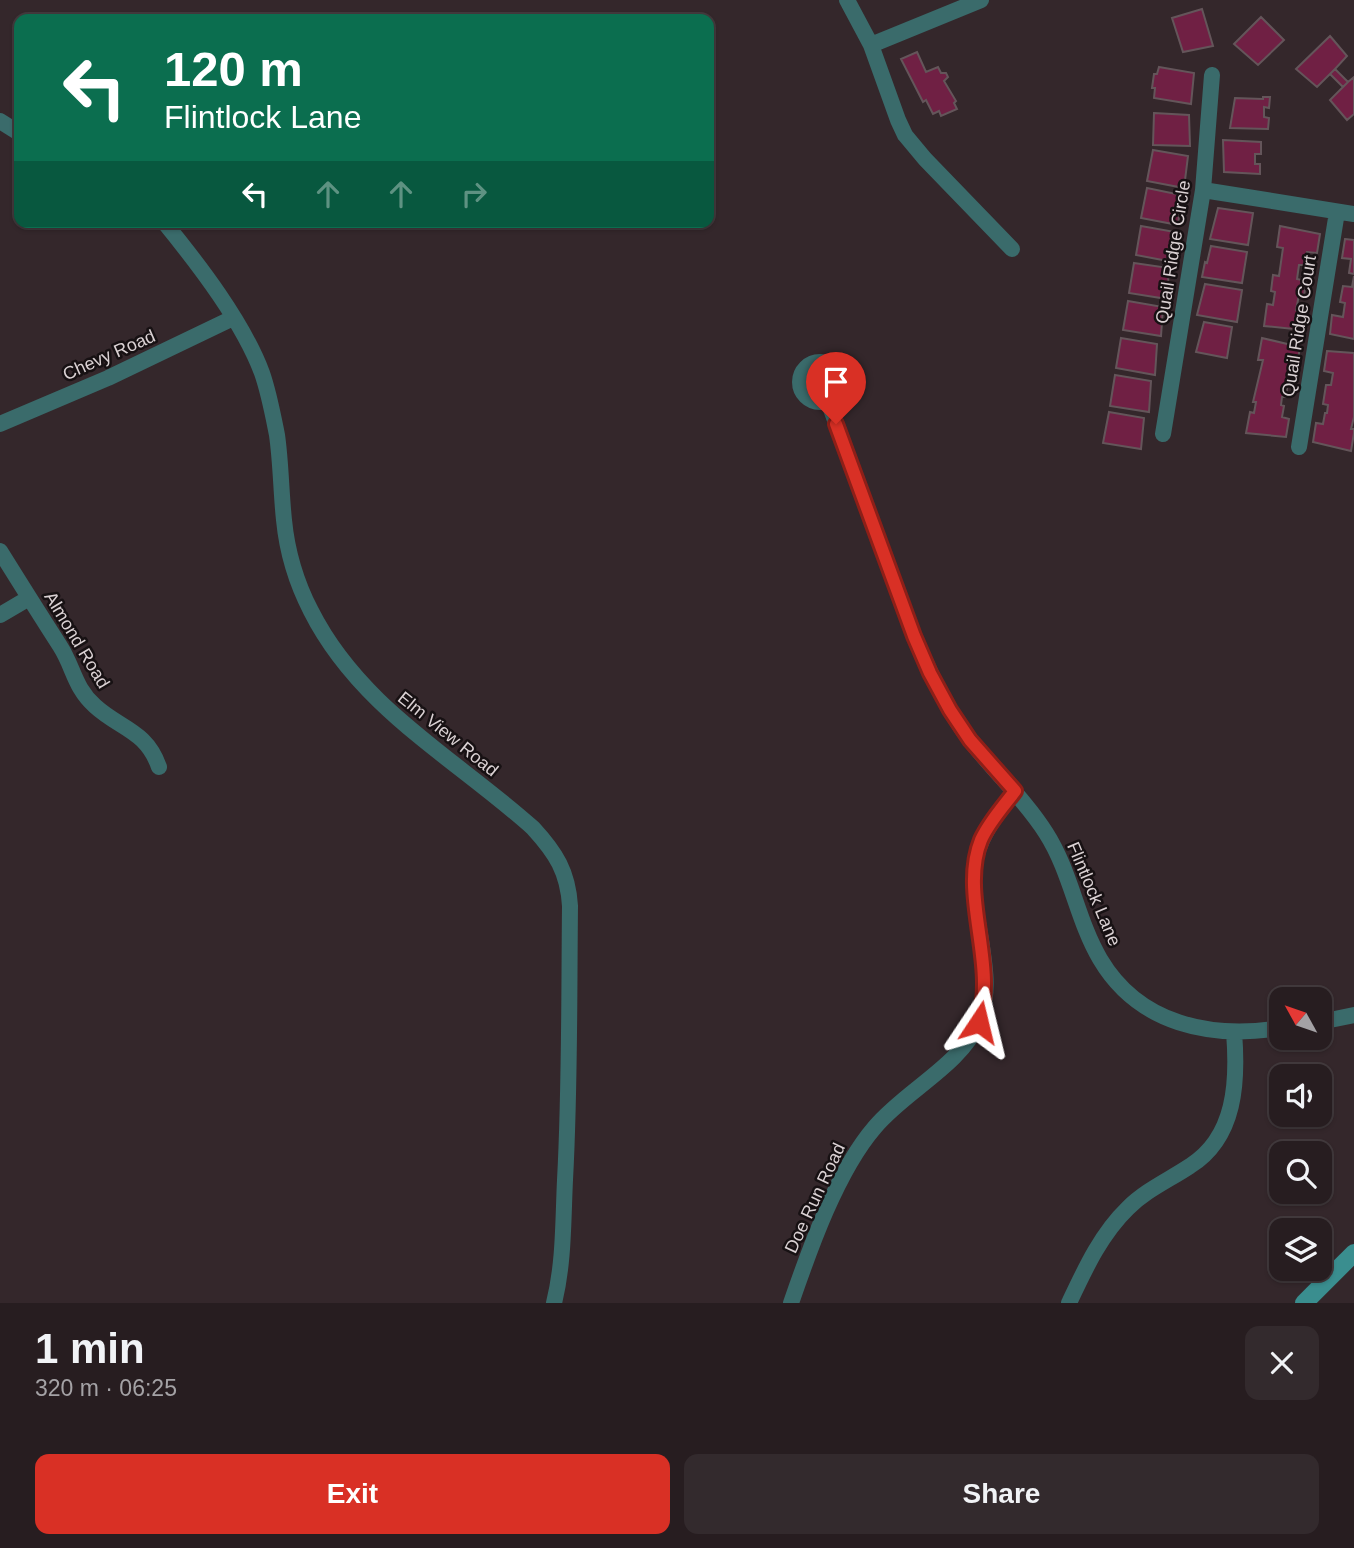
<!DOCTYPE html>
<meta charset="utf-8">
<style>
body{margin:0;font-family:Arial,sans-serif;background:#332a2d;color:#f1f3f6;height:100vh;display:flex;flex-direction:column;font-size:26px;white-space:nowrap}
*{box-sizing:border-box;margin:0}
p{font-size:23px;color:#a4a2a5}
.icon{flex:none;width:38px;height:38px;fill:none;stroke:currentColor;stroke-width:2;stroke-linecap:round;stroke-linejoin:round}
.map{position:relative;height:1303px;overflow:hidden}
.panel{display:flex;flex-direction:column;background:#271d20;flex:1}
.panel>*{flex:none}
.hud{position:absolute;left:14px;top:14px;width:700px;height:214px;border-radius:14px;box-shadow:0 2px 5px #0004,0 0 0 2px #433b3e;background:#0b6e4f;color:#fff;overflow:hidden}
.needle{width:46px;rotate:310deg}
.tools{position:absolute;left:1269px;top:987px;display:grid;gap:14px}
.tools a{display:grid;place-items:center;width:63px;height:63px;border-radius:14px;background:#271d20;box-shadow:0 2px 5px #0004,0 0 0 2px #433b3e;font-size:35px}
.pin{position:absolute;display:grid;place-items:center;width:60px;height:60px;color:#fff;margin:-72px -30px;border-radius:50% 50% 50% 0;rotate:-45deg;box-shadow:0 0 7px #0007}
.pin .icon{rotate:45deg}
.me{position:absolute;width:77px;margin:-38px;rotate:10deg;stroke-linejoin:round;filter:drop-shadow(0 0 5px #0008)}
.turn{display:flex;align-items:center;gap:24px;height:147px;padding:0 35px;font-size:32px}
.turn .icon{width:91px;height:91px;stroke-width:2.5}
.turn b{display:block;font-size:49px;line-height:60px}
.lanes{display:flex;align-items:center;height:66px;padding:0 35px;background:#0003;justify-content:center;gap:35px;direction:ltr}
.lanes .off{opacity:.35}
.round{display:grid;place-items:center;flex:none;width:74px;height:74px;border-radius:14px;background:#332a2d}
.overview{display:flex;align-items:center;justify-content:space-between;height:119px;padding:0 35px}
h1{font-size:42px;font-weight:800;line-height:52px}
.cta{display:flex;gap:14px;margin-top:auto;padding:14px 35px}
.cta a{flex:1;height:80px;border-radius:14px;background:#d93025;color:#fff;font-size:28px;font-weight:800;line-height:80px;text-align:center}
.cta a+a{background:#332a2d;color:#f1f3f6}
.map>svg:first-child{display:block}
.building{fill:#702044;stroke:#64555a;stroke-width:2}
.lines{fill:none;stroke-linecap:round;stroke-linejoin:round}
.street{stroke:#3a6b6b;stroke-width:16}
.secondary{stroke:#3a8e8f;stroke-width:18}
.route-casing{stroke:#8d1f18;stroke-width:18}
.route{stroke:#d93025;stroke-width:12}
.labels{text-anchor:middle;stroke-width:5;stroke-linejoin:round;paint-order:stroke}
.street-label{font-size:18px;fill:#dad1d3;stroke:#171113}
</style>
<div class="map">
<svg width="1354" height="1303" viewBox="0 0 1354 1303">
<rect width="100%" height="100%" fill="#34272b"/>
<path class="building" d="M1202,9l11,37 -30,6 -11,-34z
M1261,17l23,23 -26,25 -24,-21z
M1330,36l17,20 -12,13 13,13 -5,5 -13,-13 -13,13 -21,-18z
M917,52l9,20 12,-5 3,6h5l2,4 -4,4 12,20 -2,2 3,6 -16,7 -2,-5 -6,3 -7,-14 -3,2 -22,-43z
M1159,67l35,6 -3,31 -37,-6 1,-10h-3l2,-14h3z
M1335,69l13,13 6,-5v37l-7,6 -17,-20 13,-13 -13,-13z
M1263,97h7l-1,11 -5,-1v10l5,1 -1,11 -38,-1 5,-30 28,1z
M1154,113l35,2 1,31 -37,-1z
M1223,140l38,2v12h-6v10h5v10l-36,-2z
M1153,150l35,6 -4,32 -37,-7z
M1147,188l34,7 -3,30 -37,-7z
M1218,208l35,5 -5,32 -38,-6z
M1141,226l34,6 -2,30 -37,-7z
M1280,226l40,8 -3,19 -10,-1 -3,13h-5l-2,14 9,2 -2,15 -5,-1 -3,15 10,1 -3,19 -39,-4 3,-22 6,1 2,-13 -4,-1 2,-16 6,1 4,-28 -6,-1z
M1345,239l9,1v34l-5,-1 2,-14 -9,-1z
M1211,246l36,6 -5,31 -40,-6 3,-15 2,1z
M1134,263l35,5 -2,31 -38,-6z
M1354,276v63l-24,-5 2,-19 11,2 2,-14 -5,-1 3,-16 9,1z
M1205,284l37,6 -5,32 -40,-7z
M1128,301l35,6 -2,29 -38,-6z
M1204,322l28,5 -5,31 -31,-6z
M1121,338l36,6 -2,31 -39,-7z
M1262,338l38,9 -3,19 -7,-1 -4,32h-4l-1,8 3,1 -2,11 7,2 -3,18 -40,-4 4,-21 4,1 2,-11h-3l10,-42h-5z
M1327,351l27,2v64l-3,12h3v4l-3,18 -38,-9 3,-19 7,1 2,-11h2l1,-8 -5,-1 3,-19h5l2,-12 -9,-2z
M1115,375l36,6 -2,31 -39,-6z
M1109,412l35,6 -3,31 -38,-6z"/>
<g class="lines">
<path class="street" d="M847,0l24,45 27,75 7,15 20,24 87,90
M871,45l110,-45
M0,121l19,12
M1203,190l151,24
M164,222c35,43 79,100 98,151 7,20 11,42 15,62 4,28 4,57 7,85 3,31 13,64 27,91 49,97 144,147 222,217 23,25 35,44 37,78 -1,92 0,183 -5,274 -2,41 -1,83 -11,123
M800 382a20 20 0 1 1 40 0a20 20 0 1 1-40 0Z
M828,401l86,235c16,36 31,71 55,103 24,32 55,59 77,94 25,39 31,87 54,126 39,66 111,80 181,69
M0,424l108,-46 125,-60
M1163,434l40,-244 9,-115
M1299,447l38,-235
M0,551c20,32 40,64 60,95 14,22 14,41 35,60 25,23 51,24 64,61
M0,615l29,-17
M1320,1022l34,-7
M791,1303c19,-55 46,-132 84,-176 30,-36 86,-62 104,-105 21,-52 -16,-116 -2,-168 7,-25 23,-43 38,-63
M1069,1303c16,-34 32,-69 59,-95 18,-18 41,-28 62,-42 46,-29 48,-85 44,-134"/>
<path class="secondary" d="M1304,1303l50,-50"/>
</g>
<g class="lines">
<defs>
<path id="route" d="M836,424l78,212 16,37 20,37 20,30 45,51c-12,16 -26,31 -34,49 -22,54 16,122 -2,182"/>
</defs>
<use href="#route" class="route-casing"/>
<use href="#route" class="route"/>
</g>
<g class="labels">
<g class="street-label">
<text transform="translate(1173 252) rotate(-81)" y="6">Quail Ridge Circle</text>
<text transform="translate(1299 326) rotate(-81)" y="6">Quail Ridge Court</text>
<text transform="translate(109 355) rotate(-24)" y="6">Chevy Road</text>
<text transform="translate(77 640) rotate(59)" y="6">Almond Road</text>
<text transform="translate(448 734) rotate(39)" y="6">Elm View Road</text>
<text transform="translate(1094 894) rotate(67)" y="6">Flintlock Lane</text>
<text transform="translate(815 1198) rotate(-65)" y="6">Doe Run Road</text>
</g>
</g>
</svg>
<div class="tools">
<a><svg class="needle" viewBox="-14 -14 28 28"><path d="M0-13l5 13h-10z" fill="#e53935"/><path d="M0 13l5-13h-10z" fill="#a4a2a5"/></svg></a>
<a><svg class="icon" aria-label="sound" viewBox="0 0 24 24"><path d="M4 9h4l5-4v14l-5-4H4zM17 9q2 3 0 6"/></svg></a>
<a><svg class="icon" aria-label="search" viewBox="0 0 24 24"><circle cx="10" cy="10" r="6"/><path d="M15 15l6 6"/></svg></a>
<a><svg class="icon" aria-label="layers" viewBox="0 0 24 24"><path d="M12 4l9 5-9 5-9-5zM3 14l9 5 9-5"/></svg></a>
</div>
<div class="pin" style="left:836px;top:424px;background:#d93025"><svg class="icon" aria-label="arrive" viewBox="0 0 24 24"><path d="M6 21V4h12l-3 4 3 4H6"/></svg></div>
<svg class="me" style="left:979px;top:1022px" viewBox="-20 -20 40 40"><path d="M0-17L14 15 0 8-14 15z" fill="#d93025" stroke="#fff" stroke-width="4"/></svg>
<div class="hud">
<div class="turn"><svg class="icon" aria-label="left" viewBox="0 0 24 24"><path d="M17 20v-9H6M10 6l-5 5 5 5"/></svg><div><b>120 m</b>Flintlock Lane</div></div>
<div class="lanes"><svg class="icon" aria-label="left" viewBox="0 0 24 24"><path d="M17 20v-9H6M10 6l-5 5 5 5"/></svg><svg class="icon off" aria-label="ahead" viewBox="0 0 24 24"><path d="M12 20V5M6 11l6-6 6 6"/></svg><svg class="icon off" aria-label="ahead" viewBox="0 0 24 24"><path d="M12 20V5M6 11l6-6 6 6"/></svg><svg class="icon off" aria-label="right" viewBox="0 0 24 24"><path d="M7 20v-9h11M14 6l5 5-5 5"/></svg></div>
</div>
</div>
<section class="panel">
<div class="overview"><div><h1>1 min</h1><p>320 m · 06:25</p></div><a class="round"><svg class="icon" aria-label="close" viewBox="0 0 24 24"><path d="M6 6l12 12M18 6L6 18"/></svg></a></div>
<div class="cta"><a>Exit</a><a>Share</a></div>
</section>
